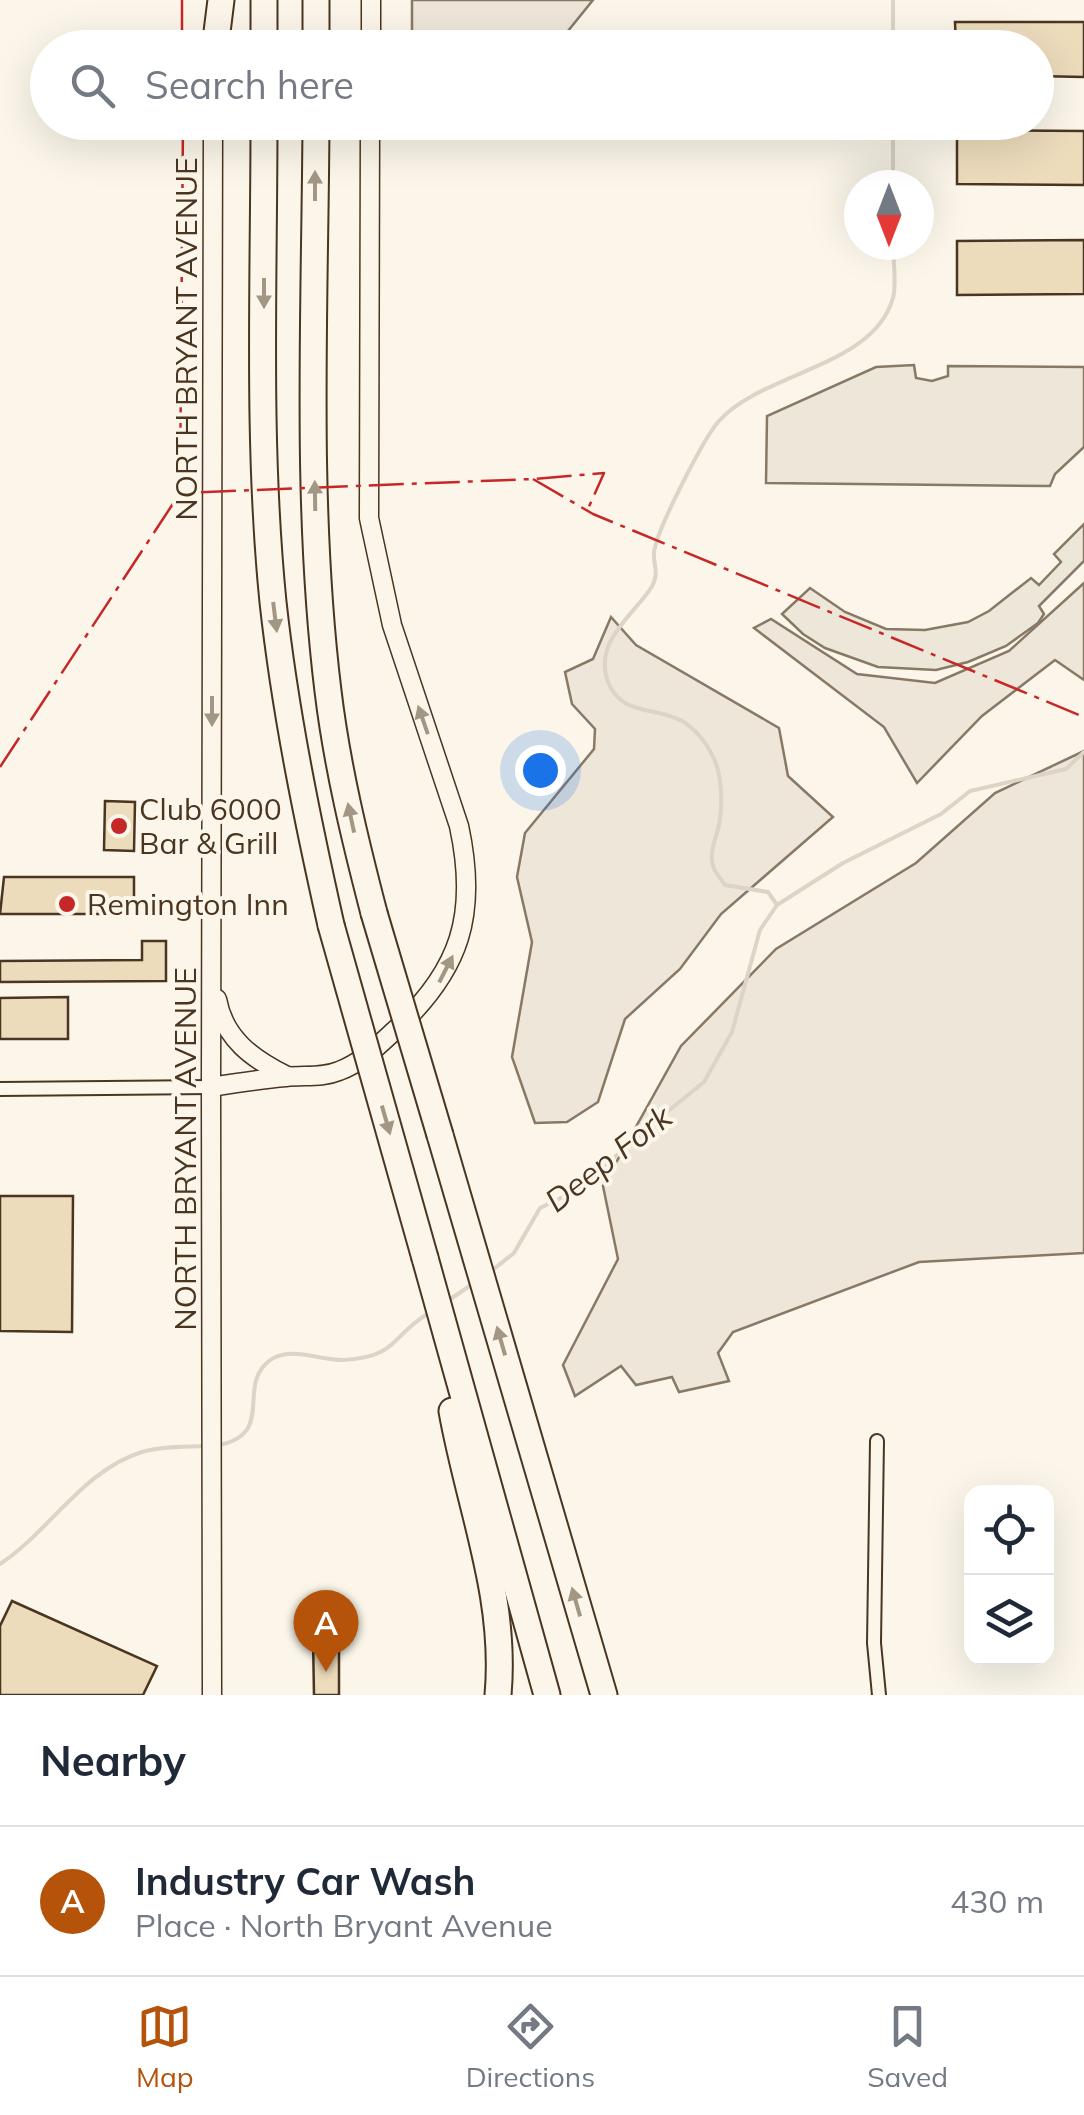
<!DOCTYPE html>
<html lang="en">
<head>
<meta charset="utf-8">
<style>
	:root { --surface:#fff; --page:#f6f6f7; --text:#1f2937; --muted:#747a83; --line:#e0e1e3; --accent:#b45309 }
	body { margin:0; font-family:Mulish,sans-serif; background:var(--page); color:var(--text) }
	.controls { position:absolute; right:30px; bottom:30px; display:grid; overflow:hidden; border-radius:20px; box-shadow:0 10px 40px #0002 }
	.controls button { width:90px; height:90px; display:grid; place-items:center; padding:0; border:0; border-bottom:2px solid var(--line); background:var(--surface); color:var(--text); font:50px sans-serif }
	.compass { position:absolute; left:844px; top:170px; width:90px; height:90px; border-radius:50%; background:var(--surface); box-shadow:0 10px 40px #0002; rotate:180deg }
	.you { position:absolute; left:540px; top:770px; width:35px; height:35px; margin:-25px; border:8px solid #fff; border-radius:50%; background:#1a73e8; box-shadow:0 0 0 15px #1a73e833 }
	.badge { display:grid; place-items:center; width:65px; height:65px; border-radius:50%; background:var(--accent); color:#fff; font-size:32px; font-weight:700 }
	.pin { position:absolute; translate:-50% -82px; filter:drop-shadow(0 2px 5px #0008) }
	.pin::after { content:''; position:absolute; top:52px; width:35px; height:30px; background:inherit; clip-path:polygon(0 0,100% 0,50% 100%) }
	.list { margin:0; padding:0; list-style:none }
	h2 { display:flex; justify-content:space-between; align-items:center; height:130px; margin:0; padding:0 40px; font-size:42px }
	h2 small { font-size:32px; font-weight:400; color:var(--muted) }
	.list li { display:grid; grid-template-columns:65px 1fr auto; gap:30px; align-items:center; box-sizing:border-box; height:150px; padding:0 40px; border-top:2px solid var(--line) }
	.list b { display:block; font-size:38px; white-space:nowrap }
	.list p { margin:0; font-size:32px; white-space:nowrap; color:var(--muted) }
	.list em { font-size:32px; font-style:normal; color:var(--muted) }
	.icon { flex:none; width:55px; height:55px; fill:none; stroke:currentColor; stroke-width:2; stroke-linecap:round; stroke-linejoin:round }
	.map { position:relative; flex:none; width:1084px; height:1695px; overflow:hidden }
	.search { position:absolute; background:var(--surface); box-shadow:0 10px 40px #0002; left:30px; right:30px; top:30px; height:110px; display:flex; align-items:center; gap:25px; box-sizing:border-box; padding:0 35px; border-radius:55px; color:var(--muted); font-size:38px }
	.sheet { height:280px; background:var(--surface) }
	nav { display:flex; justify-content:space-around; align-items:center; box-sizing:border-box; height:140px; border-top:2px solid var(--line); background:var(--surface); font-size:28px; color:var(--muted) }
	nav a { display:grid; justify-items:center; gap:5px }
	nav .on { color:var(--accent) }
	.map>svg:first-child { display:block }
	.green { fill:#ede6d9; stroke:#887966; stroke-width:2.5 }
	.parking { fill:#ede7d9; stroke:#887966; stroke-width:2.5 }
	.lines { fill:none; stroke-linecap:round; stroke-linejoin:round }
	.stream { stroke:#dcd4c6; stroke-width:4 }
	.building { fill:#ecdcbc; stroke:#4a3520; stroke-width:2.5 }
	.minor-casing { stroke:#4a3520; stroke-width:16 }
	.tertiary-casing { stroke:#4a3520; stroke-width:21 }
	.secondary-casing { stroke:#4a3520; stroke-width:21 }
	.motorway-casing { stroke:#4a3520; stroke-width:29 }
	.minor { stroke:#fbf6e9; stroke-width:12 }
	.tertiary { stroke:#fbf6e9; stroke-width:18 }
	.secondary { stroke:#fbf6e9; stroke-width:18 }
	.motorway { stroke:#fbf6e9; stroke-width:25 }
	.motorway-bridge-casing { stroke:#4a3520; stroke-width:29; stroke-linecap:butt }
	.motorway-bridge { stroke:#fbf6e9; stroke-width:25 }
	.power { stroke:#c62828; stroke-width:2.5; stroke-dasharray:35 8 5 8; stroke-linecap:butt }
	.oneway { fill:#a29684 }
	.poi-dot { fill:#c62828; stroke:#fbf6e9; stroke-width:4 }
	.labels { text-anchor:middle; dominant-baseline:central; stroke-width:8; stroke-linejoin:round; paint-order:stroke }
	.street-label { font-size:30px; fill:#4a3520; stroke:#fbf6e9 }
	.poi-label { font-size:30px; fill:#4a3520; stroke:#fbf6e9; text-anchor:start }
	.water-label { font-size:32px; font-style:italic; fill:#4a3520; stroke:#fbf6e9 }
</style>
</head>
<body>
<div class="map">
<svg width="1084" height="1695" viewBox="0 0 1084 1695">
	<rect width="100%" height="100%" fill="#fbf6e9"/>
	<g class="green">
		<polygon points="412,0 593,0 555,47 412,48"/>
		<polygon points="1084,583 1084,680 1055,660 982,716 917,783 884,727 754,628 771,619 857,674 935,683 1009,651"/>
		<polygon points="611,617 636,645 779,728 788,776 833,817 721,914 680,969 625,1019 598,1102 567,1122 535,1123 512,1057 532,942 517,877 525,833 594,749 595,729 572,704 565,672 593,659"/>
		<polygon points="1084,751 1084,1253 919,1262 733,1332 718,1353 729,1381 679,1392 672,1377 636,1385 621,1366 575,1396 563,1365 618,1259 603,1186 681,1046 776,949 916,863 995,793"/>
	</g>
	<g class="parking">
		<polygon points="914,365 916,378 932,381 948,376 948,366 1084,367 1084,447 1055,474 1050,486 766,483 767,416 876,367"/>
		<polygon points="1084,524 1084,561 1039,606 1044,614 1038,623 1006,646 968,662 936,670 878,667 825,648 803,634 782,614 810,588 845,612 886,629 925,630 968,622 989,611 1031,578 1039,585 1061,562 1054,554"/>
	</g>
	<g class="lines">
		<g class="stream">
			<polyline points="893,0 893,48"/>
			<polyline points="893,122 893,185"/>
			<path d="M777 905 768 892 725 885C721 879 715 873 713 866 709 853 715 841 718 829 723 808 723 774 712 755 706 742 694 728 682 721 656 706 619 717 607 679 595 641 633 615 651 588 660 574 653 565 654 552 657 529 703 440 718 422 763 371 873 368 893 298 897 283 893 261 893 245"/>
			<polyline points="490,1272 514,1253 540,1208 571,1193 594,1176 646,1129 704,1082 732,1032 760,930 777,905 843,863 941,814 970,791 1066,769 1084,752"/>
			<polyline points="449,1300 474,1283"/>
			<path d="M219 1445C276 1433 236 1387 269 1361 290 1345 320 1361 344 1360 400 1356 390 1336 429 1313"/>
			<path d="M0 1564C49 1532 83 1470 142 1452 161 1446 185 1447 205 1446"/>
		</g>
	</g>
	<g class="building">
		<polygon points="955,22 1084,22 1084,77 1036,76 1036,48 956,48"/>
		<polygon points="957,130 1084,131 1084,185 957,184"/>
		<polygon points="1084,240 1084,294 957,295 957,241"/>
		<polygon points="105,801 135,802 134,851 104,850"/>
		<polygon points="4,877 134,877 134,914 0,914"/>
		<polygon points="142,941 166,941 166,981 0,982 0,961 142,960"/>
		<polygon points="68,997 68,1039 0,1039 0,998"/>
		<polygon points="0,1196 73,1196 72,1332 0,1331"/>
		<polygon points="12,1601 157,1666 143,1695 0,1695 0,1626"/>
		<polygon points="313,1638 339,1638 339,1695 314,1695"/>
	</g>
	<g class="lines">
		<defs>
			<g id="minor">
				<polyline points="0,1089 211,1087"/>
				<polyline points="877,1441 874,1643 879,1695"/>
			</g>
			<polyline id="tertiary" points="211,1087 212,1695"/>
			<g id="secondary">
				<polyline points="371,48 371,0"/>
				<path d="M213 122 211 1087C236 1083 261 1079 286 1077 305 1075 322 1078 339 1071 361 1063 378 1046 394 1031 461 970 478 914 459 826L392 625 369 518 370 122"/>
				<path d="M217 999C224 1039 253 1059 287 1076"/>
			</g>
			<g id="motorway">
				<polyline points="215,48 221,0"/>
				<polyline points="264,48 264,0"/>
				<polyline points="316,48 316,0"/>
				<path d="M264 122C264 282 257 443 273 602 285 711 307 818 331 925"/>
				<path d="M316 122C315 311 305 503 328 691 337 766 355 840 374 913"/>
				<polyline points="440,1135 604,1695"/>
				<polyline points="425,1258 547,1695"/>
				<path d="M452 1411C469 1507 507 1596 498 1695"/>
			</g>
		</defs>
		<use href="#minor" class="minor-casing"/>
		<use href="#tertiary" class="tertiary-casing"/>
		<use href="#secondary" class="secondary-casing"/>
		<use href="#motorway" class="motorway-casing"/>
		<use href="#minor" class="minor"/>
		<use href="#tertiary" class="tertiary"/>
		<use href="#secondary" class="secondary"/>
		<use href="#motorway" class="motorway"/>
		<defs>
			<g id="motorway-bridge">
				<polyline points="374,913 440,1135"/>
				<polyline points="331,925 425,1258"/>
			</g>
		</defs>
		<use href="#motorway-bridge" class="motorway-bridge-casing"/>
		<use href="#motorway-bridge" class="motorway-bridge"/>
		<g class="power">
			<polyline points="182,0 182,48"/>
			<polyline points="183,122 180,493 533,479 604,473 587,511"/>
			<polyline points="533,479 593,514 1084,717"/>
			<polyline points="0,767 180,493"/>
		</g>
	</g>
	<defs><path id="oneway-solid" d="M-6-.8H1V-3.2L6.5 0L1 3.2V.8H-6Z" transform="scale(2.5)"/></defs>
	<g class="oneway">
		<use href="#oneway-solid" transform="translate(315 186) rotate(-90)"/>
		<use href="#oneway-solid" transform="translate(264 293) rotate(90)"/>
		<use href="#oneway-solid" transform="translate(315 496) rotate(-91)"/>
		<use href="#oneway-solid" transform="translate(275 617) rotate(83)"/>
		<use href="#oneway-solid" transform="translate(212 711) rotate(90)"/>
		<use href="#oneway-solid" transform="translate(423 720) rotate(-109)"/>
		<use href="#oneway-solid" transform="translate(351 818) rotate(-102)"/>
		<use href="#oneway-solid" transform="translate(446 969) rotate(-63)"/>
		<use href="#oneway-solid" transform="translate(386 1120) rotate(74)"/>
		<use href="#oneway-solid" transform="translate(501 1341) rotate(-106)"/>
		<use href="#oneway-solid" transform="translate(576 1602) rotate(-106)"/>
	</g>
	<g class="poi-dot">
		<circle cx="119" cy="826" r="10"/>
		<circle cx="67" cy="904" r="10"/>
	</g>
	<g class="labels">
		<g class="street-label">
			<text transform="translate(186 339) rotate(-90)">NORTH BRYANT AVENUE</text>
			<text transform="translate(185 1149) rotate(-90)">NORTH BRYANT AVENUE</text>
		</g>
		<g class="poi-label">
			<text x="139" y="809">Club 6000<tspan x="139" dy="34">Bar &amp; Grill</tspan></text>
			<text x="87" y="904">Remington Inn</text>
		</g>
		<g class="water-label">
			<text transform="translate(608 1158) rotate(-38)">Deep Fork</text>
		</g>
	</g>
</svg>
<div class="controls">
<button><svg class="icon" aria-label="locate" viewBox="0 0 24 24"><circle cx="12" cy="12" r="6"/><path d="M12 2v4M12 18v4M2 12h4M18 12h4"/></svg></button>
<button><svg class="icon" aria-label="layers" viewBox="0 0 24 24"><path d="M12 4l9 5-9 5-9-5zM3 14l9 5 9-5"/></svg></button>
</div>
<svg class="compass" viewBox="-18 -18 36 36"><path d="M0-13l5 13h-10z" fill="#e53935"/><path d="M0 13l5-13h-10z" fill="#747a83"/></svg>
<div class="you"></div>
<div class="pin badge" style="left:326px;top:1672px">A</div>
<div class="search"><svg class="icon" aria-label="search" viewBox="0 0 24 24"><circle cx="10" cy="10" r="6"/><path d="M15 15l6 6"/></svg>Search here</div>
</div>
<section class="sheet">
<h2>Nearby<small></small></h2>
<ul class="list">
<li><span class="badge">A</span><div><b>Industry Car Wash</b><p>Place · North Bryant Avenue</p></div><em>430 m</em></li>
</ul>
</section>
<nav>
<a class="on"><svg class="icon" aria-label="map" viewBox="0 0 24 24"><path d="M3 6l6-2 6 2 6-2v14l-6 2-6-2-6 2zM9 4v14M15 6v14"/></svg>Map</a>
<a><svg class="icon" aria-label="directions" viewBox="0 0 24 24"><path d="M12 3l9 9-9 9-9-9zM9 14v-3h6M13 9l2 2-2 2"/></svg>Directions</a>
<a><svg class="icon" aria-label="saved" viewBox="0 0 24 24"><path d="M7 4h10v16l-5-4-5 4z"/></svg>Saved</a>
</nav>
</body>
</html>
